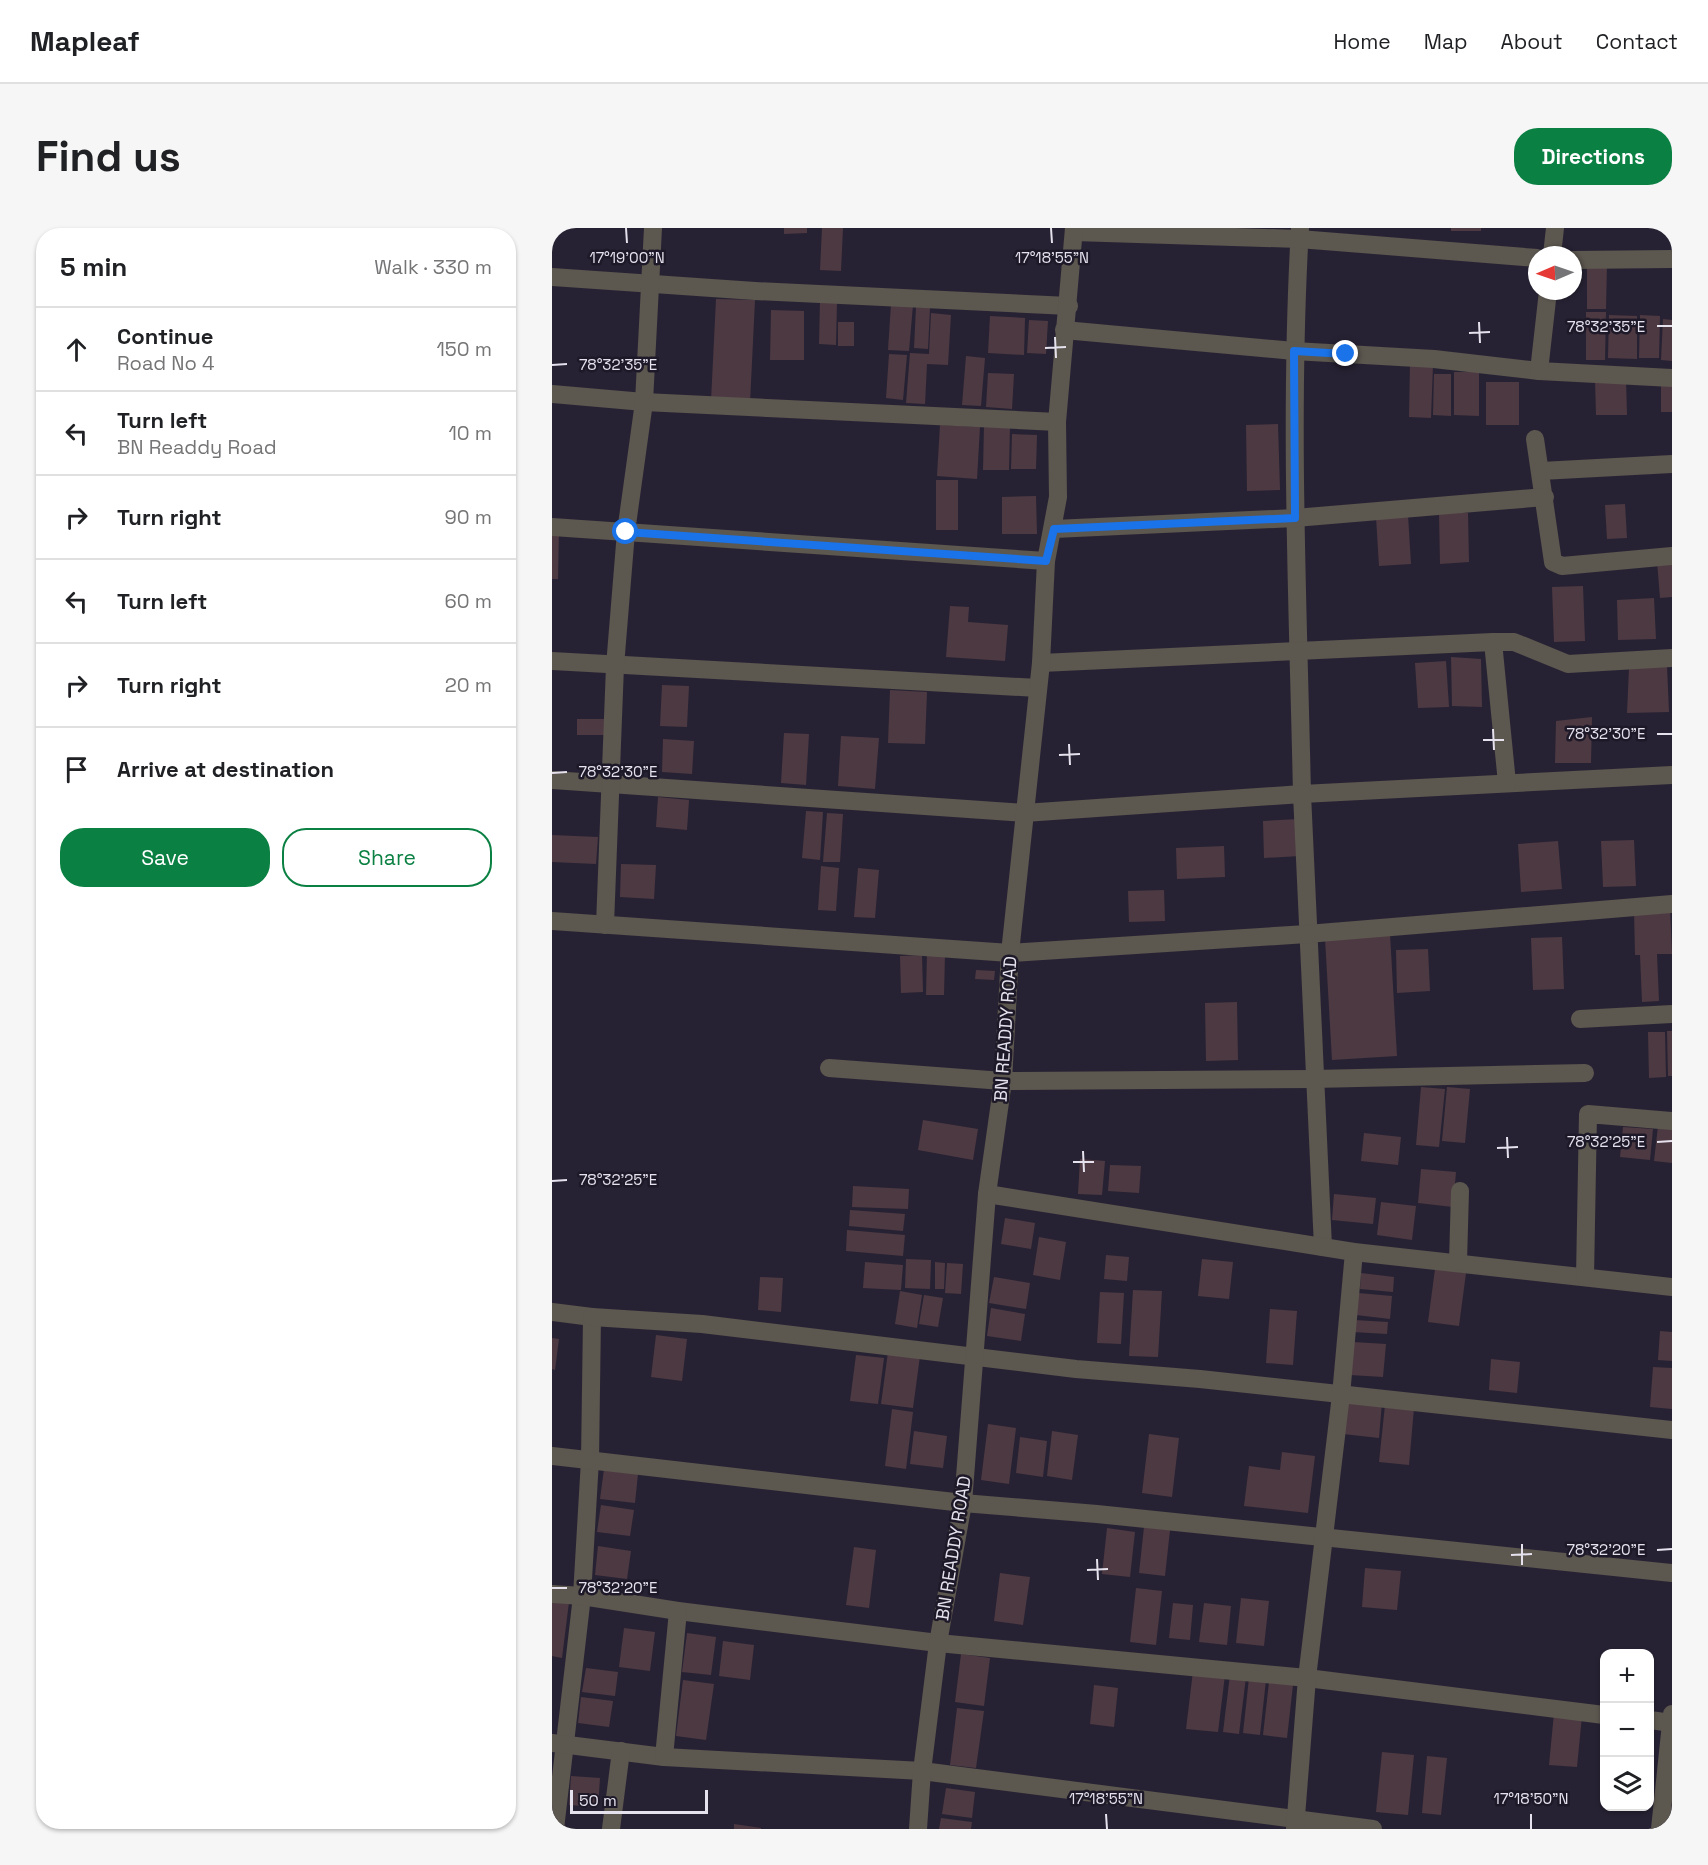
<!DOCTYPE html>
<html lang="en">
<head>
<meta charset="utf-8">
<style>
	:root { --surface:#fff; --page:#f6f6f6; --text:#202124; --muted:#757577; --line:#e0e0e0; --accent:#0b8043 }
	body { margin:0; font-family:"Space Grotesk",sans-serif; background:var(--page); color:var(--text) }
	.controls { position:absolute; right:18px; bottom:18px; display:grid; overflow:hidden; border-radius:12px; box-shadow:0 2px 4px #0004 }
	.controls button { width:54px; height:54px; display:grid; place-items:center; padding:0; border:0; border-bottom:2px solid var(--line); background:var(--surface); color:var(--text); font:30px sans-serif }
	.compass { position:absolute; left:976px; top:18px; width:54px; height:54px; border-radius:50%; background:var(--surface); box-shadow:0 2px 4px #0004; rotate:268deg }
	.scale { position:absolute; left:18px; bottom:15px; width:138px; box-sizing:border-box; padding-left:6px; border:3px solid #e5e2ed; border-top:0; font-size:16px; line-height:21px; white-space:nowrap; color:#e5e2ed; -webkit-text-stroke:4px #1e1928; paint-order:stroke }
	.stop { position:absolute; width:18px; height:18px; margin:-14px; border:4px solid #1a73e8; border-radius:50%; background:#fff }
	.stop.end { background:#1a73e8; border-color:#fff; box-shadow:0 2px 6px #0008 }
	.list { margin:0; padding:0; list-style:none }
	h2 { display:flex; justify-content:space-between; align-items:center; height:78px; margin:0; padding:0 24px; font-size:26px }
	h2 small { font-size:20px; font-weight:400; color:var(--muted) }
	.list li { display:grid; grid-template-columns:39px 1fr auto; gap:18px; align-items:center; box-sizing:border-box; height:84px; padding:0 24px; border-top:2px solid var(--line) }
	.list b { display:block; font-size:22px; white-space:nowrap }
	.list p { margin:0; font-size:20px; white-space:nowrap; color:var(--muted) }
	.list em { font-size:20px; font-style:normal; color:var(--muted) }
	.actions { display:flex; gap:12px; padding:18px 24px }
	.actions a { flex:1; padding:14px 0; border:2px solid var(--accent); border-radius:24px; text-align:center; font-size:21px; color:var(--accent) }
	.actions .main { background:var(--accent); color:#fff }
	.icon { flex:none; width:33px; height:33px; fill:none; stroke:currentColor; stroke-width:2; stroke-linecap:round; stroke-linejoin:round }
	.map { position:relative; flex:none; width:1120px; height:1601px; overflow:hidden; border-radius:24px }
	header { display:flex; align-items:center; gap:36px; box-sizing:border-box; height:84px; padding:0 30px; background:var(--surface); border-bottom:2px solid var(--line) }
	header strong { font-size:28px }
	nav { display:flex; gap:33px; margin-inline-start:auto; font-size:21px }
	.intro { display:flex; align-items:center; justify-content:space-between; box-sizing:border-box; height:144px; padding:0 36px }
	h1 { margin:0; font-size:42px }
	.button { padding:15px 27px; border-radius:24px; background:var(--accent); color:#fff; font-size:21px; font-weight:700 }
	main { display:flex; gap:36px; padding:0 36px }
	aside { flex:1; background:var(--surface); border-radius:24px; box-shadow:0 2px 4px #0004 }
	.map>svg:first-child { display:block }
	.building { fill:#4d3942 }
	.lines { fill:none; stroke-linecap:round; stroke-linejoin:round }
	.minor { stroke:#5c574f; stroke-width:18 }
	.route { stroke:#1a73e8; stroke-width:8 }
	.ticks { fill:none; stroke:#e5e2ed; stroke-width:2 }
	.labels { text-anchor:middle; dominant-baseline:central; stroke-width:5; stroke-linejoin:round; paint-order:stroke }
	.street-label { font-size:18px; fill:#e5e2ed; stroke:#1e1928 }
	.ticks-label { font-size:15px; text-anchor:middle; fill:#e5e2ed; stroke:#1e1928; stroke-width:5; stroke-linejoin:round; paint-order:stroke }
</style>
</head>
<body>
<header>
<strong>Mapleaf</strong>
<nav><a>Home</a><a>Map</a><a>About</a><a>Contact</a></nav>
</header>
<div class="intro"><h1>Find us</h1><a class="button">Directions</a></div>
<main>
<aside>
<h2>5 min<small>Walk · 330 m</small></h2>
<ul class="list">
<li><svg class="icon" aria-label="ahead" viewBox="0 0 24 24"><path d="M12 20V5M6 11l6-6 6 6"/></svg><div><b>Continue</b><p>Road No 4</p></div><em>150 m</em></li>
<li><svg class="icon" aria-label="left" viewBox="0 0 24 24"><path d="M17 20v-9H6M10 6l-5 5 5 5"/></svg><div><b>Turn left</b><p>BN Readdy Road</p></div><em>10 m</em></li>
<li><svg class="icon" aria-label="right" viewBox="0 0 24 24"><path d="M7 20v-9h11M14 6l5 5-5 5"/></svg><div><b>Turn right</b></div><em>90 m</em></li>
<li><svg class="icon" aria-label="left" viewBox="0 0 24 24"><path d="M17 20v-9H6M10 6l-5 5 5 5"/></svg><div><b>Turn left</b></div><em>60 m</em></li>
<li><svg class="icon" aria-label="right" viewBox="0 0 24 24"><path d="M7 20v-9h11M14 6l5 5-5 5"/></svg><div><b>Turn right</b></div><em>20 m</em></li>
<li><svg class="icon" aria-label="arrive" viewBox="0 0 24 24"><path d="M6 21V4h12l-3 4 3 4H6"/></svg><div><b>Arrive at destination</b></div></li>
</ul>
<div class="actions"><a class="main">Save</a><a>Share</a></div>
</aside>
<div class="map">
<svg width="1120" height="1601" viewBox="0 0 1120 1601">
	<rect width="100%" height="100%" fill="#272233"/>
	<g class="building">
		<polygon points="232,0 255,0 255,5 232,6"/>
		<polygon points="270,0 291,0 289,43 268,42"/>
		<rect x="899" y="0" width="30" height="3"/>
		<polygon points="1035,36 1055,36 1054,81 1035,81"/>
		<polygon points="164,71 203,72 198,175 159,173"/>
		<polygon points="268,73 285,73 284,117 267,116"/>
		<polygon points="339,76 361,77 357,123 336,122"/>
		<polygon points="364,79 378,80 376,121 362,120"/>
		<polygon points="219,82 252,83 252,132 218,132"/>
		<polygon points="1034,84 1054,84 1053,132 1034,132"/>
		<polygon points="379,85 399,87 396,137 375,136 373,176 354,175 358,125 377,126"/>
		<polygon points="1057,87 1085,88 1085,131 1056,130"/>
		<polygon points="1088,87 1108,88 1107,130 1087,130"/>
		<polygon points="438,88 473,90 472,127 436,125"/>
		<polygon points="1111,91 1120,92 1120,133 1109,132"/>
		<polygon points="477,92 496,93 494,126 475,125"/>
		<rect x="286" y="94" width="16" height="24"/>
		<polygon points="337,126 355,127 351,172 334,170"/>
		<polygon points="414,128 433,130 429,178 410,177"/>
		<polygon points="858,136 881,137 879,190 857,189"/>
		<polygon points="902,144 927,144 927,188 902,187"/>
		<polygon points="436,145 462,146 460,181 434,179"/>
		<polygon points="882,146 899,146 899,188 881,187"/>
		<polygon points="1043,152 1074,152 1075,187 1044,187"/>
		<rect x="934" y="154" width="33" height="43"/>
		<rect x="1109" y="157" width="11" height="27"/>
		<polygon points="726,196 728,262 695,263 694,197"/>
		<polygon points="388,197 428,199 425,251 385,248"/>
		<polygon points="432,198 458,198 457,242 431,242"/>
		<polygon points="460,206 485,207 484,241 459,241"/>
		<rect x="384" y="252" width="22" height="50"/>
		<polygon points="484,268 485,306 450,306 450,269"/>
		<polygon points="1073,276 1075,310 1055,311 1053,277"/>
		<polygon points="887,285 916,285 917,334 888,336"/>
		<polygon points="856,287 859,336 827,338 824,289"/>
		<polygon points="0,301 7,302 6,351 0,351"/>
		<polygon points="1120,332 1120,369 1108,370 1105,333"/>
		<polygon points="1031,358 1033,413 1002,414 1000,359"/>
		<polygon points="1102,370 1104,411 1066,412 1065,372"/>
		<polygon points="398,378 417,379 416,394 456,397 453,433 394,429"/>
		<polygon points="899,429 929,431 930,479 900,478"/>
		<polygon points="894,433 897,479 866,480 863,435"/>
		<polygon points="1115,438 1117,484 1075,485 1077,440"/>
		<polygon points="110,457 137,458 135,499 108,498"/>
		<polygon points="338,462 375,464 373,516 336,515"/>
		<polygon points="1040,489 1039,535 1003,535 1004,493"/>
		<rect x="25" y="491" width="32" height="16"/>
		<polygon points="232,505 257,506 254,557 229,555"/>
		<polygon points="289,508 327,510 323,561 286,558"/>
		<polygon points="111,511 142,513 140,546 110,544"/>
		<polygon points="106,569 137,572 135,602 104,599"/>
		<polygon points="254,583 271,584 268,632 250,630"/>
		<polygon points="275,585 291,586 288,634 271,634"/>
		<polygon points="747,591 748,628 712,630 711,593"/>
		<polygon points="0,607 46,609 44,636 0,634"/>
		<polygon points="1082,612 1084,658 1051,659 1049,613"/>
		<polygon points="1006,613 1010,661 969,664 966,616"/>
		<polygon points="672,618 673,649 625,651 624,620"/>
		<polygon points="69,636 104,637 102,671 68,669"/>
		<polygon points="269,638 287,640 284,683 266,682"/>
		<polygon points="306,640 327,642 323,690 302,689"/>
		<polygon points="612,662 613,693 577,694 576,663"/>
		<polygon points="1118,680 1120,726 1105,726 1107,773 1090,774 1088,727 1083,727 1082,682"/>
		<polygon points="838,706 845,828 780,832 773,710"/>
		<polygon points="1010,709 1012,761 981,762 979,710"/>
		<polygon points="876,721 878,763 845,765 844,722"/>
		<polygon points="375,725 393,726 392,767 374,767"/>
		<polygon points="370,727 371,764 349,765 348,728"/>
		<polygon points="424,742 443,743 442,752 423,751"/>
		<polygon points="685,774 686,832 654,833 653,775"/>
		<polygon points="1115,803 1120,803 1120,848 1116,848"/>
		<polygon points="1096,804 1113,804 1114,849 1097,850"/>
		<polygon points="869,859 893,861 887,919 864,917"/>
		<polygon points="895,859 918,861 913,915 890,913"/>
		<polygon points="371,892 426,901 421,932 366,922"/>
		<polygon points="1106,898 1120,900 1120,935 1102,933"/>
		<polygon points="1071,899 1101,901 1098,932 1068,929"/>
		<polygon points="812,905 849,909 846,937 809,933"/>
		<polygon points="528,931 553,933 550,967 526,966"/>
		<polygon points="558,937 589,938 587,965 556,963"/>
		<polygon points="869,941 904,944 901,979 866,975"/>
		<polygon points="301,958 357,961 356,981 300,979"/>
		<polygon points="782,966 824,970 821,996 780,992"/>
		<polygon points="829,974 864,978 860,1012 825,1007"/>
		<polygon points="298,982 353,986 351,1003 297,998"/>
		<polygon points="453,990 483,995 479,1021 449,1016"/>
		<polygon points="295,1002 353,1007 351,1028 294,1023"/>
		<polygon points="487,1009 514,1014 508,1052 481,1047"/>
		<polygon points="554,1027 577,1029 575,1053 552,1051"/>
		<polygon points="354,1031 379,1032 378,1061 353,1060"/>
		<polygon points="650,1031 681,1034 677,1071 646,1068"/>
		<polygon points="313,1034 351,1037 349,1062 311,1060"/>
		<polygon points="383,1034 393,1035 392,1061 383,1061"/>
		<polygon points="395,1035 411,1036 409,1066 393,1065"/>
		<polygon points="883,1041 914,1045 907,1098 876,1094"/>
		<polygon points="809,1045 842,1049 841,1064 808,1061"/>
		<polygon points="208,1049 231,1050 229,1084 206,1082"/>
		<polygon points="442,1049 478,1055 474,1081 437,1075"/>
		<polygon points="581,1062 610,1063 606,1129 577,1128"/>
		<polygon points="348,1063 370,1067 365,1100 343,1096"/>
		<polygon points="548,1064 572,1065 569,1116 545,1115"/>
		<polygon points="806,1065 840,1068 838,1091 804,1087"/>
		<polygon points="372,1067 391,1070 386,1099 367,1096"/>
		<polygon points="439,1080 473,1086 469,1113 435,1108"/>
		<polygon points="718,1081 745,1083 741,1137 714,1135"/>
		<polygon points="802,1092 836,1094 835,1106 801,1104"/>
		<polygon points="1108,1103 1120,1104 1120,1133 1106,1132"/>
		<polygon points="104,1107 135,1111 130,1153 99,1149"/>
		<polygon points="0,1110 7,1111 3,1142 0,1141"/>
		<polygon points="801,1114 834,1116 831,1149 798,1147"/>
		<polygon points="336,1124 368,1128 361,1180 329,1176"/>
		<polygon points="304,1127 332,1130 326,1176 298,1173"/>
		<polygon points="939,1131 968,1134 965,1165 937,1162"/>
		<polygon points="1101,1139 1120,1140 1120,1181 1098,1179"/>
		<polygon points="795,1171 830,1174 827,1210 791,1206"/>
		<polygon points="833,1177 862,1180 857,1237 827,1234"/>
		<polygon points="340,1181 361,1184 354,1241 333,1238"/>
		<polygon points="436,1196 464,1200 457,1256 429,1252"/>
		<polygon points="362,1203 395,1208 391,1240 358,1236"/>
		<polygon points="500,1203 526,1207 520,1252 495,1248"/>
		<polygon points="597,1206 627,1210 620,1269 590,1265"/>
		<polygon points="468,1209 495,1213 491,1249 464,1245"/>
		<polygon points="730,1224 763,1228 756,1285 692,1278 697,1238 728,1242"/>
		<polygon points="52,1241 86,1246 83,1275 48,1271"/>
		<polygon points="49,1277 82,1282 78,1308 45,1304"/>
		<polygon points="592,1299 618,1302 613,1348 587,1345"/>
		<polygon points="555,1300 583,1304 578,1349 550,1346"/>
		<polygon points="46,1318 79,1323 75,1351 43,1347"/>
		<polygon points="302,1319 324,1322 317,1380 294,1377"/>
		<polygon points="813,1340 849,1343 845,1382 810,1379"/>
		<polygon points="448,1345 478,1349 471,1397 442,1393"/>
		<polygon points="584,1360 610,1363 604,1417 578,1414"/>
		<polygon points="689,1370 717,1373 712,1418 684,1415"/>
		<polygon points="0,1372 17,1374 10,1430 0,1428"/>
		<polygon points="621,1375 641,1377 638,1412 617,1410"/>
		<polygon points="652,1375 679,1378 675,1417 647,1414"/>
		<polygon points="72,1400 103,1404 98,1443 67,1439"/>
		<polygon points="135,1405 164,1409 159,1447 130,1444"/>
		<polygon points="171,1413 202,1417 198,1452 167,1448"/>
		<polygon points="409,1426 438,1430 432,1478 403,1474"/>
		<polygon points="34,1440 66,1444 63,1468 30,1464"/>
		<polygon points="641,1443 673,1447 666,1504 634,1501"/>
		<polygon points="678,1447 694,1449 687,1506 671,1504"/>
		<polygon points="697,1450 714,1452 708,1507 691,1505"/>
		<polygon points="131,1452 162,1456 154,1512 124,1508"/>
		<polygon points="717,1454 741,1457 735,1510 711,1507"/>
		<polygon points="542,1457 566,1460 562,1499 538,1496"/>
		<polygon points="29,1469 61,1473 57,1499 26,1495"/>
		<polygon points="405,1480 432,1483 424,1540 398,1537"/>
		<polygon points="1002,1485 1030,1488 1025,1539 997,1537"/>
		<polygon points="830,1524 862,1527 856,1587 824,1584"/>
		<polygon points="875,1528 895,1530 889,1587 870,1585"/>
		<polygon points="19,1548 48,1550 46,1579 17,1577"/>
		<polygon points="394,1560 423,1564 420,1590 390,1586"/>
		<polygon points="389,1590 420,1594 419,1601 387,1601"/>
		<polygon points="182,1596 209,1600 209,1601 182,1601"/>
	</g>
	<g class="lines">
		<g class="minor">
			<path d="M748 0C737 189 746 377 750 566L1120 547"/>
			<polyline points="522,4 747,11 985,30"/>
			<polyline points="1000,27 1003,0"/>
			<polyline points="1021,32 1120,31"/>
			<polyline points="0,49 203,63 517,78"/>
			<polyline points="512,102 742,123 882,131 987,143 1120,150"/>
			<polyline points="987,143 996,63"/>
			<polyline points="0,166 92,174 505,194"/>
			<polyline points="983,211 1001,334 1010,338 1120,328"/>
			<polyline points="989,243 1120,236"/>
			<polyline points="0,299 494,333"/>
			<polyline points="502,301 743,290 993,269"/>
			<polyline points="941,414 955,555"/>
			<polyline points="0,433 486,460"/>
			<polyline points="489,435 941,414 962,414 1016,436 1120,430"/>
			<polyline points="0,552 472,585 750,566 771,1019"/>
			<polyline points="0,693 458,725 755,706 1120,676"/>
			<polyline points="53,697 63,438 74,304 92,174 101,0"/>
			<polyline points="1028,791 1120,786"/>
			<polyline points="277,840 451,853 762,851 1033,845"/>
			<polyline points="435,966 802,1024 1120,1059"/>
			<polyline points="906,1034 908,963"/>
			<polyline points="1033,1049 1036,886 1120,893"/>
			<polyline points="0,1084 40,1089 38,1232 30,1368 3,1601"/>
			<polyline points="40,1089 150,1096 524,1141 648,1151 1120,1202"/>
			<polyline points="0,1228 411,1275 545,1286 1120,1345"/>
			<polyline points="0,1366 30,1368 126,1383 386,1415 755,1450 1052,1487"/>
			<polyline points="1098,1492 1120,1495"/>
			<polyline points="0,1515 112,1529 370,1543 821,1601"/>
			<polyline points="112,1529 126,1383"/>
			<polyline points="59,1601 69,1523"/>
			<polyline points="366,1601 370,1543 386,1415 411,1275 435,966 451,853 458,725 489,435 494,333 506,269 505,194 522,0"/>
			<polyline points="743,1601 755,1450 789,1167 802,1024"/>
			<polyline points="1108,1601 1120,1486"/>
		</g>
	</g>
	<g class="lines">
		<polyline class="route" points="74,304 494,333 502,301 743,290 742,123 794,126"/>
	</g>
	<path class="ticks" d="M74 0 75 15M499 0 500 15M927 94 928 115M1105 98H1120M917 105 938 104M503 109 504 130M493 120 514 119M0 137 15 136M941 501 942 522M1105 506H1120M931 512H952M517 516 518 537M507 527 528 526M0 545 15 544M955 909 956 930M1105 914 1120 913M945 920 966 919M531 923 532 944M521 934H542M0 953 15 952M970 1316V1337M1105 1322 1120 1321M959 1327 980 1326M545 1331 546 1352M535 1342 556 1341M0 1360H15M554 1586 555 1601M979 1586V1601"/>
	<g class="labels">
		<g class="street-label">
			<text transform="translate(453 801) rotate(-86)">BN READDY ROAD</text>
			<text transform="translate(401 1320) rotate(-81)">BN READDY ROAD</text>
		</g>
	</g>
	<g class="ticks-label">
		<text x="75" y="35">17°19'00"N</text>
		<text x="500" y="35">17°18'55"N</text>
		<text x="1054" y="104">78°32'35"E</text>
		<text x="66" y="142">78°32'35"E</text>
		<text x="1054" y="511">78°32'30"E</text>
		<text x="66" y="549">78°32'30"E</text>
		<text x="1054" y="919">78°32'25"E</text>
		<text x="66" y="957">78°32'25"E</text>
		<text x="1054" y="1327">78°32'20"E</text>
		<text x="66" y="1365">78°32'20"E</text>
		<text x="554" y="1576">17°18'55"N</text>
		<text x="979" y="1576">17°18'50"N</text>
	</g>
</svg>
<div class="controls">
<button>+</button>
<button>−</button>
<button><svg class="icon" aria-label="layers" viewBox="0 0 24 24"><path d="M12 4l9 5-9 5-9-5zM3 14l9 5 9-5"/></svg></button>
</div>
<svg class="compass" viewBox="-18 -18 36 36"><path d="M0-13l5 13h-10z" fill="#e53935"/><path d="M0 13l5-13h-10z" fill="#757577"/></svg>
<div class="scale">50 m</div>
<div class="stop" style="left:74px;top:304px"></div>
<div class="stop end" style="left:794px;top:126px"></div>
</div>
</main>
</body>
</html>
